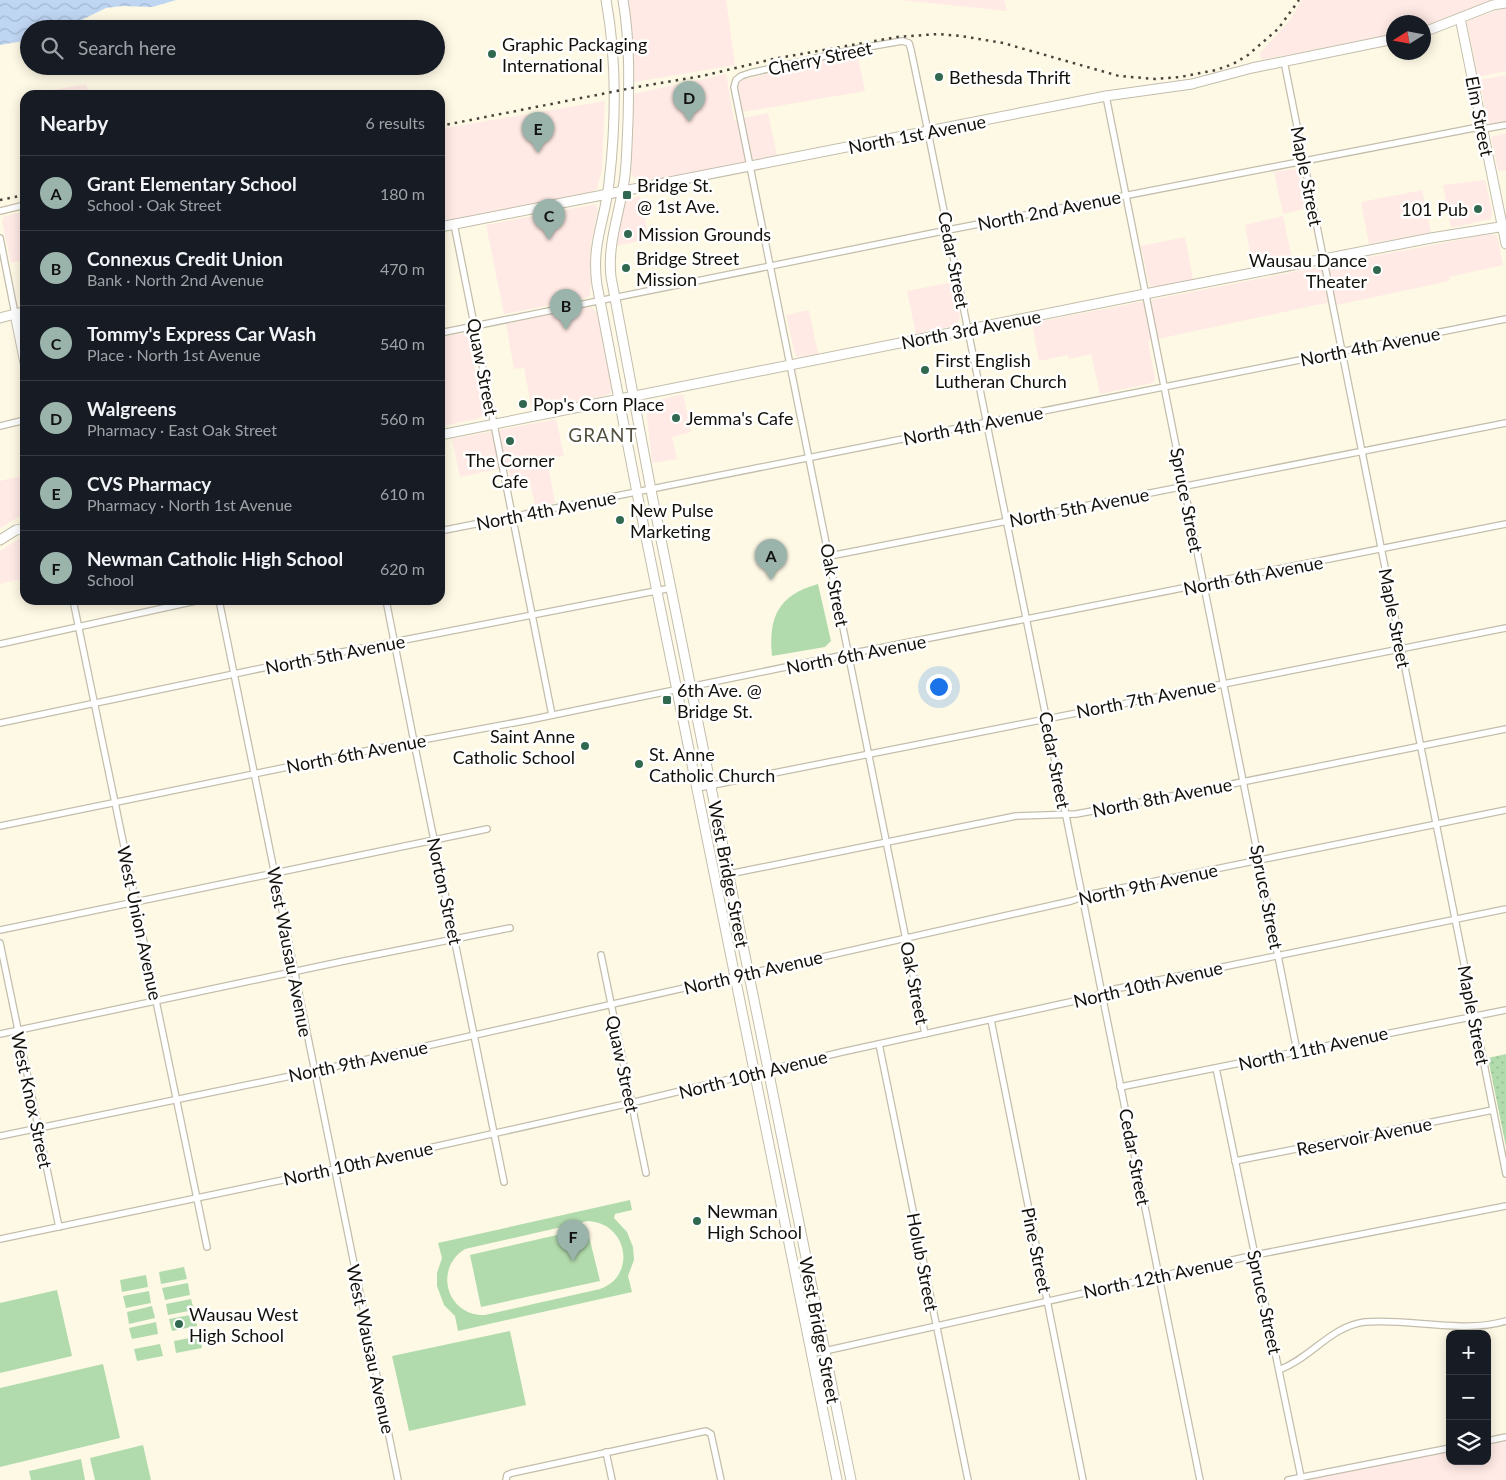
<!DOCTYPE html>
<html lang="en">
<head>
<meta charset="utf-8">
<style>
	:root { --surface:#171b24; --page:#242831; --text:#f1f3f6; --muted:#9ea1a6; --line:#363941; --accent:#9bb4ab }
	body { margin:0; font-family:Lato,sans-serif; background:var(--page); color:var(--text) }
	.controls { position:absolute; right:15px; bottom:15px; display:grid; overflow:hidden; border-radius:10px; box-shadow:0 2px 12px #0003 }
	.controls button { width:45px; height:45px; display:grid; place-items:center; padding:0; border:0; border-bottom:1px solid var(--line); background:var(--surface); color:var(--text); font:25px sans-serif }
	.compass { position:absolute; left:1386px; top:15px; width:45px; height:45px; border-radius:50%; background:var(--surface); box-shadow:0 2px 12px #0003; rotate:259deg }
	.you { position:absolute; left:938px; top:686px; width:18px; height:18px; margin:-12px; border:4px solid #fff; border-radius:50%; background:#1a73e8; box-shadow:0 0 0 8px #1a73e833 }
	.badge { display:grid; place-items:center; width:32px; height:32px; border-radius:50%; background:var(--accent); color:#111; font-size:16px; font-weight:700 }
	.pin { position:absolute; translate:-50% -41px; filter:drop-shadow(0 1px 2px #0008) }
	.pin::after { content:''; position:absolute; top:26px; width:18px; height:15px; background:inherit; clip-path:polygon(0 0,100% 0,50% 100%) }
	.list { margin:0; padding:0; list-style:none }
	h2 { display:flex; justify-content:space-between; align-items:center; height:65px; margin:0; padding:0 20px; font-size:21px }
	h2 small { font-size:16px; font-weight:400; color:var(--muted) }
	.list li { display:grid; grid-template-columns:32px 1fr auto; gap:15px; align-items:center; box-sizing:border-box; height:75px; padding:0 20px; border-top:1px solid var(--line) }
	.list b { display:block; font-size:19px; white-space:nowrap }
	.list p { margin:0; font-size:16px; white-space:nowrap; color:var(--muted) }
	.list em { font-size:16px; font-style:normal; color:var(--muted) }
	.icon { flex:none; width:28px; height:28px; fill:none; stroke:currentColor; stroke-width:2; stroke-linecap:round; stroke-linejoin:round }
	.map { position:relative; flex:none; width:1506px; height:1480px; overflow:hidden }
	.search { position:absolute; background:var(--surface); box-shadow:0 2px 12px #0003; left:20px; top:20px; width:425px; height:55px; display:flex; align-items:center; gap:12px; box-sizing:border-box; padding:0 18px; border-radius:28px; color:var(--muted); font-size:19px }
	.panel { position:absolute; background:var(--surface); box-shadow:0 2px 12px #0003; left:20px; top:90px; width:425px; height:515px; border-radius:15px }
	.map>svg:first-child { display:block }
	.commercial { fill:#ffeae5 }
	.green { fill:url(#green-dots) }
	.pitch { fill:#b2dbad; fill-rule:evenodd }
	.water { fill:url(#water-waves) }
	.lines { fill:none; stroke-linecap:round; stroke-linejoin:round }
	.street-casing { stroke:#c3beab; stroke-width:8 }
	.secondary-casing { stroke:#c3beab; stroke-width:11 }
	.primary-casing { stroke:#c3beab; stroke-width:11 }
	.street { stroke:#fff; stroke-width:5.5 }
	.secondary { stroke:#fff; stroke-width:9 }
	.primary { stroke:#fff; stroke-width:9 }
	.rail { stroke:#46443a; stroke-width:2.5; stroke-dasharray:2.5 5; stroke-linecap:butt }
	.poi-dot { fill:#316850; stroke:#fff; stroke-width:2 }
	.labels { text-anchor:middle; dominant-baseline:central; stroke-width:5; stroke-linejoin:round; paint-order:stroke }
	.poi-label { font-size:18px; fill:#13110a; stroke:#fff; text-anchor:start }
	.street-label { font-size:18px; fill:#13110a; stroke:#fff }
	.neighbourhood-label { font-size:19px; letter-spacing:1px; fill:#565241; stroke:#fff }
</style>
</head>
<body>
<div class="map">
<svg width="1506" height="1480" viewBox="0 0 1506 1480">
	<defs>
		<pattern id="green-dots" width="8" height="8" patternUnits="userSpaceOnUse" patternTransform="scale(1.25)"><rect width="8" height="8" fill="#b2dbad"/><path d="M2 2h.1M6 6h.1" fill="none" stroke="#98bb94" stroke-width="1.8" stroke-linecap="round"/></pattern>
		<pattern id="water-waves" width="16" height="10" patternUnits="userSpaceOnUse" patternTransform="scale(1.25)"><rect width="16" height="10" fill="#bfd6f3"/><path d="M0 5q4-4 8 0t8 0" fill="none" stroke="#a3b7cf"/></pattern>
	</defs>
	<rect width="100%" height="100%" fill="#fef9e5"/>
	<g class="commercial">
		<polygon points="623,0 726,0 735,65 629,83"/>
		<polygon points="900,0 1004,0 1007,11 901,0"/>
		<polygon points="1302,0 1492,0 1424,26 1424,22 1394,22 1393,34 1261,60 1260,53 1290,20"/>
		<polygon points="1506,8 1506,71 1478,77 1467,22 1470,19"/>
		<polygon points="857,53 865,91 743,112 738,87 741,80"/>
		<polygon points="726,74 734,120 768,113 777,156 647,181 641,181 633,177 630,168 633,94"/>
		<polygon points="1506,75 1506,121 1490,124 1488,122 1479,80"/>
		<polygon points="86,84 89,95 27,95"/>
		<polygon points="605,101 602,169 597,189 588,193 440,222 440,129"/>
		<polygon points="1506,133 1506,170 1498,171 1491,137"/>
		<polygon points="1294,169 1300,170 1307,208 1283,214 1274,172"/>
		<polygon points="1485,180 1492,211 1491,219 1451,228 1443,185"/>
		<polygon points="1422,190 1431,232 1369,244 1361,202"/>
		<polygon points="640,196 649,239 615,246 625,202 628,199"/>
		<polygon points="596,204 598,210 591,244 590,261 591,283 590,295 586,298 504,314 486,225"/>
		<polygon points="25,212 25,260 11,263 2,221 5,216"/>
		<polygon points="1283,216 1292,259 1253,267 1245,225"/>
		<polygon points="1488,234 1496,235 1498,239 1503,265 1449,277 1449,281 1337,305 1335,301 1148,341 1155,379 1155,381 1152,383 1100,394 1091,354 1069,359 1068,355 1039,361 1032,323"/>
		<polygon points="1185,237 1193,279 1154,287 1149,285 1141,246"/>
		<polygon points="953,282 960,316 958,323 956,325 916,334 907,291"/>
		<polygon points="587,307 593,308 597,314 612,387 611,393 604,396 532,410 524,368 514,369 506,324"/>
		<polygon points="809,310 818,354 797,357 795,354 786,315"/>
		<polygon points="465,333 468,336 484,415 480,418 440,427 440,337"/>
		<polygon points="683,394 691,432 672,437 677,459 652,463 646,407 650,402"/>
		<polygon points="556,419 564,456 547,459 555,503 535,506 530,480 511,484 508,467 460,477 452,439"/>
		<polygon points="25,475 25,513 0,528 0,481"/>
		<polygon points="25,535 25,578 0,584 0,551"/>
		<polygon points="1506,1437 1506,1480 1288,1480 1450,1448 1450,1461 1487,1461 1487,1441"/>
	</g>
	<polygon class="green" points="1506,1054 1506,1147 1488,1058"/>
	<g class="pitch">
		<path d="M818 584 831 641 825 647 772 656C768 616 779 595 818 584Z"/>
		<path d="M630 1200 632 1210 615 1214 614 1218 627 1232 633 1247 634 1260 628 1276 632 1292 458 1331 455 1316 444 1305 437 1286V1273L442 1258 438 1243ZM588 1221C628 1223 637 1276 600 1289L485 1315C447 1316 433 1269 465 1249Z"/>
		<polygon points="587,1228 600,1281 481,1307 470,1255"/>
		<polygon points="184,1267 187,1279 161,1284 159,1272"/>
		<polygon points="146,1275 148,1287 122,1292 120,1280"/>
		<polygon points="188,1283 190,1295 165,1300 162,1288"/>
		<polygon points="57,1290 72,1356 0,1373 0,1303"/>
		<polygon points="149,1291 151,1303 126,1308 123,1296"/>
		<polygon points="191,1299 194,1310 168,1315 166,1304"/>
		<polygon points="152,1306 155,1318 129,1324 127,1312"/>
		<polygon points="195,1314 197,1326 172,1331 169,1319"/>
		<polygon points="156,1322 158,1334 132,1339 129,1328"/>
		<polygon points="510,1331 526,1405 409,1431 392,1356"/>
		<polygon points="200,1336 202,1348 176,1353 174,1341"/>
		<polygon points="160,1344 163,1356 137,1361 134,1349"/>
		<polygon points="103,1364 120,1438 0,1467 0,1388"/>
		<polygon points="143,1445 151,1480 95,1480 90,1458"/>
		<polygon points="81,1459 85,1480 31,1480 29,1471"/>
	</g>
	<polygon class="water" points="0,0 176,0 152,7 122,6 106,8 63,29 29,29 29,40 0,45"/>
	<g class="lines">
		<defs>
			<g id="street">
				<polyline points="1284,61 1506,1174"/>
				<polyline points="1106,96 1297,1051"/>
				<polyline points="0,211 25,205"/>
				<polyline points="454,224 552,715"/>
				<polyline points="0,238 15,314"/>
				<polyline points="440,333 948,230 1474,128 1483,129 1506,125"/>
				<polyline points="0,426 25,420"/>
				<polyline points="440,531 1506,319"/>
				<polyline points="830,556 1506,423"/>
				<polyline points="73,600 207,1247"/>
				<polyline points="219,600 398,1480"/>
				<polyline points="386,600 414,742 504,1182"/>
				<polyline points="0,644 200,600"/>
				<polyline points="0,723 296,661 671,588"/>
				<polyline points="698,788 1506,628"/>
				<polyline points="0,826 390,746 529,720 849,654 1506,524"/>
				<polyline points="729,874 1016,816 1076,814 1147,801 1506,729"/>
				<polyline points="0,930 487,829"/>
				<polyline points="0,943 59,1227"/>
				<polyline points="601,955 646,1173"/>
				<polyline points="991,1020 1083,1480"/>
				<polyline points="0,1034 344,961 510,928"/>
				<polyline points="925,1034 734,87 736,80 741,76 750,73 856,49 902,41 909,43 911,50 926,122 1200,1480"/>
				<polyline points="879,1044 968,1480"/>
				<polyline points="1216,1068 1301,1477"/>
				<polyline points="1120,1087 1506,1010"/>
				<polyline points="0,1136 315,1071 1071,901 1092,894 1506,810"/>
				<polyline points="1235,1161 1493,1110"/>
				<polyline points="0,1239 326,1171 639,1101 842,1052 1093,997 1110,990 1506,909"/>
				<polyline points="811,1354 1255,1255 1506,1206"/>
				<path d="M1279 1370C1311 1358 1331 1326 1365 1322 1409 1318 1464 1334 1506 1321"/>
				<polyline points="1487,1441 1506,1437"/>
				<polyline points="606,1452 612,1480"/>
				<polyline points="506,1480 507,1475 512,1473 706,1431 711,1434 721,1480"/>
				<polyline points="1288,1480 1450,1448"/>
			</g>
			<g id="secondary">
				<path d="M606 0C617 60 616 123 609 183 605 221 591 244 597 285L637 493 837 1480"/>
				<path d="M623 0C630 41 629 81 628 122 627 140 627 158 625 175 621 210 607 242 611 277L651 490 851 1480"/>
				<polyline points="1460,18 1506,244"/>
				<polyline points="0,318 15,314"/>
			</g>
			<g id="primary">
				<polyline points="1424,32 1493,5 1506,3"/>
				<polyline points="440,227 1106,96 1192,84 1252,68 1394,39"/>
				<polyline points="25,312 15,314 25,363"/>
				<polyline points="440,435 1145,294 1431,238 1506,226"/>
				<polyline points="0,540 16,530 25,528"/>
			</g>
		</defs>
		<use href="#street" class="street-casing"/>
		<use href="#secondary" class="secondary-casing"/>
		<use href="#primary" class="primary-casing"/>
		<use href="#street" class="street"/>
		<use href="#secondary" class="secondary"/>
		<use href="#primary" class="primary"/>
		<g class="rail">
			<polyline points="440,126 637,87 702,76 773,59 897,37 938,34 961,36 1003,43 1119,76 1155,79 1180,77 1216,70 1233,64 1248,55 1278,29 1299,0"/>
			<polyline points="0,200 25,195"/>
		</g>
	</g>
	<g class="poi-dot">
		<circle cx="492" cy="54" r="5"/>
		<circle cx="939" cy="77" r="5"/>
		<rect x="622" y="190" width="10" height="10" rx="2.5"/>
		<circle cx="1478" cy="209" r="5"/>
		<circle cx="628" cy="234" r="5"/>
		<circle cx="626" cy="268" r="5"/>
		<circle cx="1377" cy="270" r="5"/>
		<circle cx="925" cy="370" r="5"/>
		<circle cx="523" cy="404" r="5"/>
		<circle cx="676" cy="418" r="5"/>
		<circle cx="510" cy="441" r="5"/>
		<circle cx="620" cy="520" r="5"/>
		<rect x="662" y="695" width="10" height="10" rx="2.5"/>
		<circle cx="585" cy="746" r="5"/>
		<circle cx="639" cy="764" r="5"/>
		<circle cx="697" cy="1221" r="5"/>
		<circle cx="179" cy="1324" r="5"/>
	</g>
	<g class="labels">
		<g class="poi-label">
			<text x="502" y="44">Graphic Packaging<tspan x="502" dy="21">International</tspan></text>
			<text x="949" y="77">Bethesda Thrift</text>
			<text x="637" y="185">Bridge St.<tspan x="637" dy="21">@ 1st Ave.</tspan></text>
			<text x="1468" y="209" text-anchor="end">101 Pub</text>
			<text x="638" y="234">Mission Grounds</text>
			<text x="636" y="258">Bridge Street<tspan x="636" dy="21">Mission</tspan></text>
			<text x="1367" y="260" text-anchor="end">Wausau Dance<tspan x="1367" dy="21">Theater</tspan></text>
			<text x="935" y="360">First English<tspan x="935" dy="21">Lutheran Church</tspan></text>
			<text x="533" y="404">Pop's Corn Place</text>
			<text x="686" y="418">Jemma's Cafe</text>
			<text x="510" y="460" text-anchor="middle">The Corner<tspan x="510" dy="21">Cafe</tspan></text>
			<text x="630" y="510">New Pulse<tspan x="630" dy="21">Marketing</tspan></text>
			<text x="677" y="690">6th Ave. @<tspan x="677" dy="21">Bridge St.</tspan></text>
			<text x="575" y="736" text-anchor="end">Saint Anne<tspan x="575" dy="21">Catholic School</tspan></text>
			<text x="649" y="754">St. Anne<tspan x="649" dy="21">Catholic Church</tspan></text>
			<text x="707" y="1211">Newman<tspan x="707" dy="21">High School</tspan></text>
			<text x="189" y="1314">Wausau West<tspan x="189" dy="21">High School</tspan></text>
		</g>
		<g class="street-label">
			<text transform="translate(820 58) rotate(-12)">Cherry Street</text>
			<text transform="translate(1480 116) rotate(79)">Elm Street</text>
			<text transform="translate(917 134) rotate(-11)">North 1st Avenue</text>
			<text transform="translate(1307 176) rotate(79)">Maple Street</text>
			<text transform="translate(1049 210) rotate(-11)">North 2nd Avenue</text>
			<text transform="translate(954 260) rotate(79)">Cedar Street</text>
			<text transform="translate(971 329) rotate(-11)">North 3rd Avenue</text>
			<text transform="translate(1370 346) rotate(-11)">North 4th Avenue</text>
			<text transform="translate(483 367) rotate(79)">Quaw Street</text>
			<text transform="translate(973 425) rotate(-11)">North 4th Avenue</text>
			<text transform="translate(1187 500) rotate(79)">Spruce Street</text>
			<text transform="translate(1079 507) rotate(-11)">North 5th Avenue</text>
			<text transform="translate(546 510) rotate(-11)">North 4th Avenue</text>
			<text transform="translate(1253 575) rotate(-11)">North 6th Avenue</text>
			<text transform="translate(835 585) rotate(79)">Oak Street</text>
			<text transform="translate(1395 618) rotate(79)">Maple Street</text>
			<text transform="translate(335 654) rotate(-11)">North 5th Avenue</text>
			<text transform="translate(856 654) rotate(-11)">North 6th Avenue</text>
			<text transform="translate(1146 698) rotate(-11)">North 7th Avenue</text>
			<text transform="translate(356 753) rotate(-11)">North 6th Avenue</text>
			<text transform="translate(1055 760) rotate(79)">Cedar Street</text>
			<text transform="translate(1162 797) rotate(-11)">North 8th Avenue</text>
			<text transform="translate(729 874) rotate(79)">West Bridge Street</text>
			<text transform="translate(1148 884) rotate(-12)">North 9th Avenue</text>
			<text transform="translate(445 891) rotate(78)">Norton Street</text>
			<text transform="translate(1267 897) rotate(79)">Spruce Street</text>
			<text transform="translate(140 923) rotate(78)">West Union Avenue</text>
			<text transform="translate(290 952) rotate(79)">West Wausau Avenue</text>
			<text transform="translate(753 972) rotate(-13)">North 9th Avenue</text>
			<text transform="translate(915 983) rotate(79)">Oak Street</text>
			<text transform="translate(1148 984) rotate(-13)">North 10th Avenue</text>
			<text transform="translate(1474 1015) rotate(79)">Maple Street</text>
			<text transform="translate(1313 1048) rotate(-12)">North 11th Avenue</text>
			<text transform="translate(358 1061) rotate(-12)">North 9th Avenue</text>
			<text transform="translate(623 1064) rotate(78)">Quaw Street</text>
			<text transform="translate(753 1074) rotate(-14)">North 10th Avenue</text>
			<text transform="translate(32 1100) rotate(78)">West Knox Street</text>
			<text transform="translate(1364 1136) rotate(-11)">Reservoir Avenue</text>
			<text transform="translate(1135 1157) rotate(79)">Cedar Street</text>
			<text transform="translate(358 1163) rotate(-12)">North 10th Avenue</text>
			<text transform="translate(1037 1250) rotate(78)">Pine Street</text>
			<text transform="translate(923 1262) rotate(79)">Holub Street</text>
			<text transform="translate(1158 1276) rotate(-12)">North 12th Avenue</text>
			<text transform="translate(1265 1302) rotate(78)">Spruce Street</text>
			<text transform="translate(820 1330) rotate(79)">West Bridge Street</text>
			<text transform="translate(371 1349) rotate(78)">West Wausau Avenue</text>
		</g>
		<g class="neighbourhood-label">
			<text x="603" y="434">GRANT</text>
		</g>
	</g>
</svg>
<div class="controls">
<button>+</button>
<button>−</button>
<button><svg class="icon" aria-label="layers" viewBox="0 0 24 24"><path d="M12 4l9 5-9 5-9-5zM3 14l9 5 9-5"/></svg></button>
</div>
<svg class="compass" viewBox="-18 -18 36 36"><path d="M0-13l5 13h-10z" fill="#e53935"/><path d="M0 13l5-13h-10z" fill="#9ea1a6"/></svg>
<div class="you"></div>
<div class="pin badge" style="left:771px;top:580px">A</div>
<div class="pin badge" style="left:566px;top:330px">B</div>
<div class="pin badge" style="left:549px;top:240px">C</div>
<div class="pin badge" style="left:689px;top:122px">D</div>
<div class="pin badge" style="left:538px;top:153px">E</div>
<div class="pin badge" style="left:573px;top:1261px">F</div>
<div class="search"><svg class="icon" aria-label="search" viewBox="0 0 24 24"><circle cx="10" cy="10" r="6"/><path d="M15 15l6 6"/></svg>Search here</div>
<section class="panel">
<h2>Nearby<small>6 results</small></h2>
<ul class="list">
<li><span class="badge">A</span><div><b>Grant Elementary School</b><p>School · Oak Street</p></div><em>180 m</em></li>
<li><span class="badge">B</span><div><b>Connexus Credit Union</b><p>Bank · North 2nd Avenue</p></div><em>470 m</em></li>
<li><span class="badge">C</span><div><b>Tommy's Express Car Wash</b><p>Place · North 1st Avenue</p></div><em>540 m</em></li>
<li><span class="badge">D</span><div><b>Walgreens</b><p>Pharmacy · East Oak Street</p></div><em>560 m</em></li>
<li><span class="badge">E</span><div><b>CVS Pharmacy</b><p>Pharmacy · North 1st Avenue</p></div><em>610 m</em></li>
<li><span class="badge">F</span><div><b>Newman Catholic High School</b><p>School</p></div><em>620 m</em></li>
</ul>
</section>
</div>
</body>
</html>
